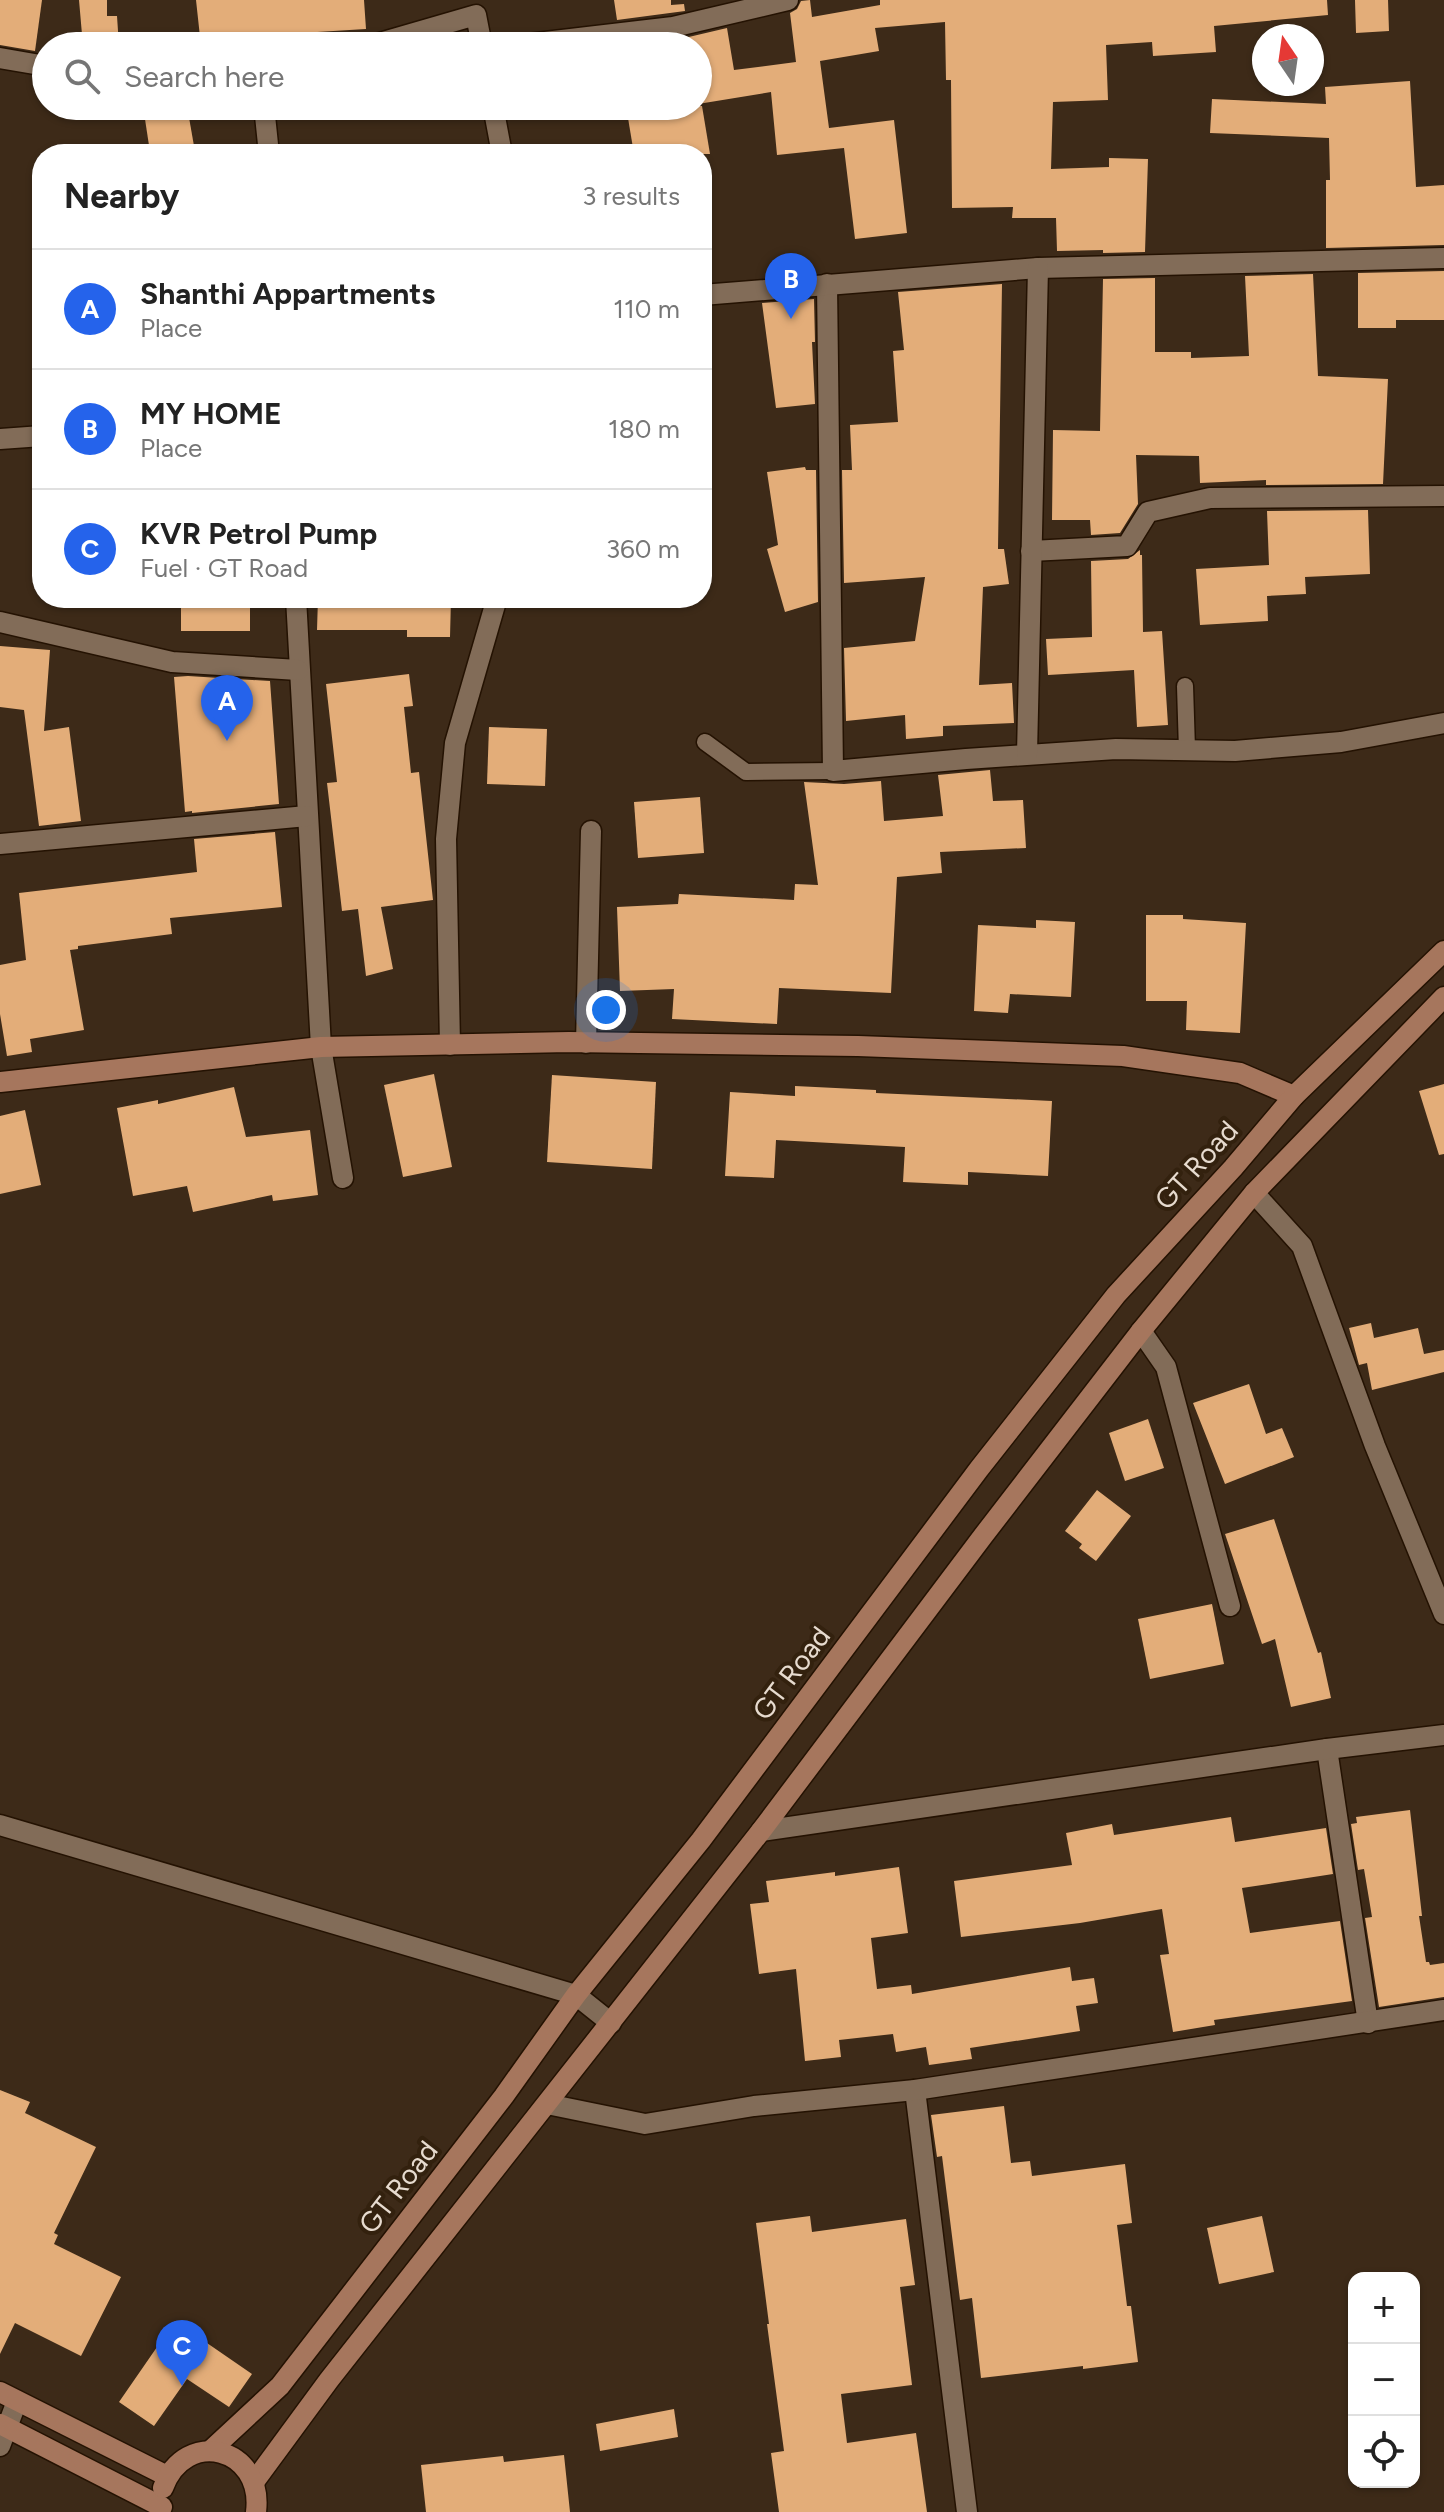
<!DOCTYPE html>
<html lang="en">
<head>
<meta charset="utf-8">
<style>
	:root { --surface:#fff; --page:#f6f6f6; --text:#222; --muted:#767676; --line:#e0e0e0; --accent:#2563eb }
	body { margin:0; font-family:Figtree,sans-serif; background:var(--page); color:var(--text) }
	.controls { position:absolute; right:24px; bottom:24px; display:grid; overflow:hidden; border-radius:16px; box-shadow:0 2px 6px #0004 }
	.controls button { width:72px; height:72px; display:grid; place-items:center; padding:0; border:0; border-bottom:2px solid var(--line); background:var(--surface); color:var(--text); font:40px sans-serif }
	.compass { position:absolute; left:1252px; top:24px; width:72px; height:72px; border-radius:50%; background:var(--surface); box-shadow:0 2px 6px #0004; rotate:347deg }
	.you { position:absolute; left:606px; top:1010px; width:28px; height:28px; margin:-20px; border:6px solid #fff; border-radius:50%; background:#1a73e8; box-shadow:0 0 0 12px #1a73e833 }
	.badge { display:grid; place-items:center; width:52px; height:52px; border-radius:50%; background:var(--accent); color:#fff; font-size:26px; font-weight:700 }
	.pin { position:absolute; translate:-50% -66px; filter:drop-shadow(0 2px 4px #0008) }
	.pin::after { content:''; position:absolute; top:42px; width:28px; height:24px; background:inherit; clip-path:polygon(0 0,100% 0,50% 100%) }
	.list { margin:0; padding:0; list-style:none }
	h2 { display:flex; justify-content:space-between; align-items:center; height:104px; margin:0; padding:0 32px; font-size:34px }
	h2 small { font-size:26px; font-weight:400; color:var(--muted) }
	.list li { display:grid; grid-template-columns:52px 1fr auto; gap:24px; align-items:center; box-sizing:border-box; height:120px; padding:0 32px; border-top:2px solid var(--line) }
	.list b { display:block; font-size:30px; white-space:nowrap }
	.list p { margin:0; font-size:26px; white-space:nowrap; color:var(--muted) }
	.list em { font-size:26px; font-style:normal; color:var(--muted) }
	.icon { flex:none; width:44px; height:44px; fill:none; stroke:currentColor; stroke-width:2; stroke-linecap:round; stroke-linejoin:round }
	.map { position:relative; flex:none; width:1444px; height:2512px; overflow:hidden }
	.search { position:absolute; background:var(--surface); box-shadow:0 2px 6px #0004; left:32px; top:32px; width:680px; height:88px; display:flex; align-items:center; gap:20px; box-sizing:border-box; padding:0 28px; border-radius:44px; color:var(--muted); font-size:30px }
	.panel { position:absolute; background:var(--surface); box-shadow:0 2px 6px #0004; left:32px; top:144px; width:680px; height:464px; border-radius:32px }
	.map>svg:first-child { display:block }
	.building { fill:#e3ad79 }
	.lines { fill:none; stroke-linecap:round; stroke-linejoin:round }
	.lane-casing { stroke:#241202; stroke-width:19 }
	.street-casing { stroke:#241202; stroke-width:23 }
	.secondary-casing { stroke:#241202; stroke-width:23 }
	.lane { stroke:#826c58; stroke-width:16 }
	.street { stroke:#826c58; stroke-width:20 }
	.secondary { stroke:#a6765d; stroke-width:20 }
	.labels { text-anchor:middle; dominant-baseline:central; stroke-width:8; stroke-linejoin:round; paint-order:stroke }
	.street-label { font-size:28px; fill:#e7dbcf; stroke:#33210e }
</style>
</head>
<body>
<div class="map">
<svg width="1444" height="2512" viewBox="0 0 1444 2512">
	<rect width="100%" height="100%" fill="#3d2a18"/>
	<g class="building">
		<polygon points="0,0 42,0 35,51 0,45"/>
		<polygon points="79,0 107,0 107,16 117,16 119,46 83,46"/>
		<polygon points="196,0 364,0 366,29 301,33 302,40 264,43 265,46 201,46"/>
		<polygon points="614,0 671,0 671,5 684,4 685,11 617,20"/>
		<polygon points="810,0 812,17 880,5 880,0 1327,0 1328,15 1214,26 1216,52 1153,56 1152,42 1106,45 1108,100 1053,102 1051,169 1109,167 1109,158 1148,159 1145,252 1103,253 1103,250 1057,251 1056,218 1012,218 1013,207 952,208 951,80 946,80 945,22 875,28 879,51 820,61 829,128 894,120 907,233 855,239 844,148 777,155 771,92 698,104 698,46 623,46 676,40 727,28 734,70 796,62 790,13 797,9 801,1"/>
		<polygon points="1355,0 1388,0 1389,31 1356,33"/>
		<polygon points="1410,81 1416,187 1444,185 1444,245 1326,248 1326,180 1330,180 1329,138 1210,133 1212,99 1326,104 1325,87"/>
		<polygon points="143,106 187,106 194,146 150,152"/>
		<polygon points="626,106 702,106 710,154 634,154"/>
		<polygon points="1444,271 1444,320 1396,320 1396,328 1358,328 1358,273"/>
		<polygon points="1313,274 1318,376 1388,379 1383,484 1266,485 1266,480 1200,483 1199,456 1136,455 1138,504 1120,533 1091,535 1090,520 1052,520 1053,430 1100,431 1103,279 1155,278 1155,352 1191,352 1191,358 1249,356 1245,276"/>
		<polygon points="1002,284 998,549 1004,549 1009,584 983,587 979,685 1012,683 1014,723 943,726 943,736 906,739 905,715 846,721 844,648 915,641 925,577 844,583 842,470 852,470 850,425 898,422 893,351 904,350 898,292"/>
		<polygon points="814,299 815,342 812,342 815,404 776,408 762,303"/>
		<polygon points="805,467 806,470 816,470 818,602 785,612 767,549 778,545 767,472"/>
		<polygon points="1368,510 1370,574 1305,577 1306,594 1267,596 1268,621 1200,625 1196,569 1269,565 1267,511"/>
		<polygon points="1140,550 1140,555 1142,555 1143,632 1162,631 1168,725 1137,727 1134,670 1048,675 1046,639 1092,637 1091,561 1128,559"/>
		<rect x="181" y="598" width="69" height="33"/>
		<polygon points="318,598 451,598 450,637 407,637 407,630 317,630"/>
		<polygon points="0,646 50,650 44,731 69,727 81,821 39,826 24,710 0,707"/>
		<polygon points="409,674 413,706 404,707 411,773 419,772 433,900 381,907 393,969 366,976 358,909 342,911 327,783 337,782 326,684"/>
		<polygon points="188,676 270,681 279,804 192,813 192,811 185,812 174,677"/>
		<polygon points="489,727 547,729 545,786 487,784"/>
		<polygon points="990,770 993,801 1023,800 1026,848 940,852 942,873 897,877 891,993 779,988 777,1024 672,1019 674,989 620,991 617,907 678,904 679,894 794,900 795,884 818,885 804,782 844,784 881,781 884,821 943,816 938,775"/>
		<polygon points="700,797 704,853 638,858 634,802"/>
		<polygon points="275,832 282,907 170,918 172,934 78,946 78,949 70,950 84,1030 30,1039 32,1052 7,1056 0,1014 0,965 26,960 19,893 197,872 194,839"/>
		<polygon points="1146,915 1183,915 1183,919 1246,923 1240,1033 1186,1030 1187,1001 1146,1001"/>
		<polygon points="1036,920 1075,922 1071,997 1010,994 1008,1013 974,1011 978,925 1036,928"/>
		<polygon points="434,1074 452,1167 403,1177 384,1085"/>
		<polygon points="552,1075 656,1082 652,1169 547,1162"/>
		<polygon points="1444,1084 1444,1154 1439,1155 1419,1091"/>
		<polygon points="795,1086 876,1090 876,1093 1052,1101 1048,1176 968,1172 968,1185 903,1182 905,1147 776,1140 774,1178 725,1176 730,1092 795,1096"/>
		<polygon points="234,1087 246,1137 310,1130 318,1195 273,1201 272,1195 193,1212 187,1186 133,1196 117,1108 158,1100 158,1104"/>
		<polygon points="25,1110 41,1185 0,1194 0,1116"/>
		<polygon points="1371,1323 1374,1338 1418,1328 1424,1354 1444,1350 1444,1372 1372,1390 1367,1363 1359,1365 1349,1328"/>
		<polygon points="1249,1384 1266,1434 1282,1428 1294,1457 1225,1484 1193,1403"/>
		<polygon points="1148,1419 1164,1468 1125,1481 1109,1433"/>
		<polygon points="1097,1490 1131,1516 1096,1561 1079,1548 1082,1544 1065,1531"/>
		<polygon points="1274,1519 1318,1653 1321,1652 1331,1698 1291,1707 1275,1639 1262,1644 1225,1534"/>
		<polygon points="1212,1604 1224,1664 1150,1679 1138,1619"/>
		<polygon points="1410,1810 1422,1916 1419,1916 1426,1962 1429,1962 1430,1965 1444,1963 1444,1997 1379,2007 1365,1918 1372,1917 1364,1869 1358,1870 1351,1824 1357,1823 1356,1817"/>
		<polygon points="1231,1817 1235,1842 1326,1828 1333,1874 1242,1888 1250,1933 1340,1921 1352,2001 1214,2020 1215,2025 1173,2032 1160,1955 1169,1954 1162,1909 1080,1923 961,1937 954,1881 1072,1865 1066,1833 1112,1824 1114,1835"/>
		<polygon points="899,1867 908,1933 871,1938 877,1989 911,1985 912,1994 1070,1967 1072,1981 1094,1978 1098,2003 1076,2006 1080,2031 970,2048 972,2059 929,2065 926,2047 896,2052 893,2034 839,2040 841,2057 805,2061 796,1969 759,1974 750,1904 769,1902 766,1881 835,1872 835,1876"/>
		<polygon points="0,2090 30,2102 25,2113 96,2147 54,2233 58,2235 54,2244 121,2277 81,2356 15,2323 0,2354"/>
		<polygon points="1004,2106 1011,2163 1030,2161 1032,2176 1125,2164 1132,2223 1117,2225 1127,2306 1131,2306 1138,2362 1083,2369 1083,2366 981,2378 972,2298 960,2300 942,2156 937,2157 931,2115"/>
		<polygon points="810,2216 812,2232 906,2219 915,2285 900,2287 912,2385 841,2394 847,2443 916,2433 927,2512 779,2512 771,2453 784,2451 767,2324 769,2324 756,2223"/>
		<polygon points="1262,2216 1274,2272 1219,2284 1207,2228"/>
		<polygon points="175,2321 252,2374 229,2407 187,2379 154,2426 119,2402"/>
		<polygon points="674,2409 678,2437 600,2451 596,2424"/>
		<polygon points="564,2455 570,2512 426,2512 421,2465 503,2456 504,2462"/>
	</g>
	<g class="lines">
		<defs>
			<g id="lane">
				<polyline points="1185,686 1187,750"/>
				<polyline points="705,742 746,772 833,771"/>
			</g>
			<g id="street">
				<polyline points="369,46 476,15 482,46"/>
				<polyline points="511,46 673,27 788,0"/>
				<polyline points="0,58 46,66"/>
				<polyline points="264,106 269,154"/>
				<polyline points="493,106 502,154"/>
				<polyline points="827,284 833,771 966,759 1116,749 1235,751 1341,742 1444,723"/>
				<polyline points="702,295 1038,268 1444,258"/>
				<polyline points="0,439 42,436"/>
				<polyline points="1031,551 1127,546 1148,512 1210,498 1444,496"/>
				<polyline points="296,598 321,1047 343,1178"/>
				<polyline points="0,622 172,662 298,670"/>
				<polyline points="1027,754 1038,268"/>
				<polyline points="0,844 307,816"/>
				<polyline points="586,1043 591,831"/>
				<polyline points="450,1045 446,839 455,743 497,598"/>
				<polyline points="1254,1193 1302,1246 1375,1446 1444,1614"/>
				<polyline points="1141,1331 1166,1367 1230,1606"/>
				<polyline points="1327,1749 1368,2023"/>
				<polyline points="0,1825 576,1995 611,2023"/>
				<polyline points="761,1831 1327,1749 1444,1735"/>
				<polyline points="915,2090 967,2512"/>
				<polyline points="547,2104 645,2124 754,2106 915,2090 1444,2010"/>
				<polyline points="0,2446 17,2401"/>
			</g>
			<g id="secondary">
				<polyline points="0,1082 321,1047 569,1042 858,1046 1123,1056 1240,1073 1294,1096"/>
				<polyline points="0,2392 167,2476"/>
				<polyline points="0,2424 162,2507"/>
				<polyline points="210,2451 280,2386 504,2096 576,1995 701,1840 979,1469 1116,1295 1233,1168 1294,1096 1444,951"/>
				<polyline points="254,2482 329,2380 761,1831 983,1536 1141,1331 1254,1193 1444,997"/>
				<path d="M163 2488C185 2427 264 2447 256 2512"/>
			</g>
		</defs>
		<use href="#lane" class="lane-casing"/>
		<use href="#street" class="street-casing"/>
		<use href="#secondary" class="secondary-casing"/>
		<use href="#lane" class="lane"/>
		<use href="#street" class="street"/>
		<use href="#secondary" class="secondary"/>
	</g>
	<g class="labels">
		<g class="street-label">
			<text transform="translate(1196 1165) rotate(-48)">GT Road</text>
			<text transform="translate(791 1673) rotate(-53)">GT Road</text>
			<text transform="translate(398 2187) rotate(-52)">GT Road</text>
		</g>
	</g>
</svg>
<div class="controls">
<button>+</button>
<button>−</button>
<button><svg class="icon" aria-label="locate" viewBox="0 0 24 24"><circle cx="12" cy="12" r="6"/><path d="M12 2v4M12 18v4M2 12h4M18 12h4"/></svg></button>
</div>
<svg class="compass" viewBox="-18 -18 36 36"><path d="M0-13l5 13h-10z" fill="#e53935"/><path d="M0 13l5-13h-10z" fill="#767676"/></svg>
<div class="you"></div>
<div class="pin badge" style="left:227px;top:741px">A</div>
<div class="pin badge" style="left:791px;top:319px">B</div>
<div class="pin badge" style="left:182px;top:2386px">C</div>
<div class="search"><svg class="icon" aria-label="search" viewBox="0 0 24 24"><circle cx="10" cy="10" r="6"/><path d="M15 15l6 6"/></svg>Search here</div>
<section class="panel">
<h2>Nearby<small>3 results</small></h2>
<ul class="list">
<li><span class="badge">A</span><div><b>Shanthi Appartments</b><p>Place</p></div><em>110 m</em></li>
<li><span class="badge">B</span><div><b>MY HOME</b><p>Place</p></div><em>180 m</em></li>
<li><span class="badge">C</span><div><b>KVR Petrol Pump</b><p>Fuel · GT Road</p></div><em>360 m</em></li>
</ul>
</section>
</div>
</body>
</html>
